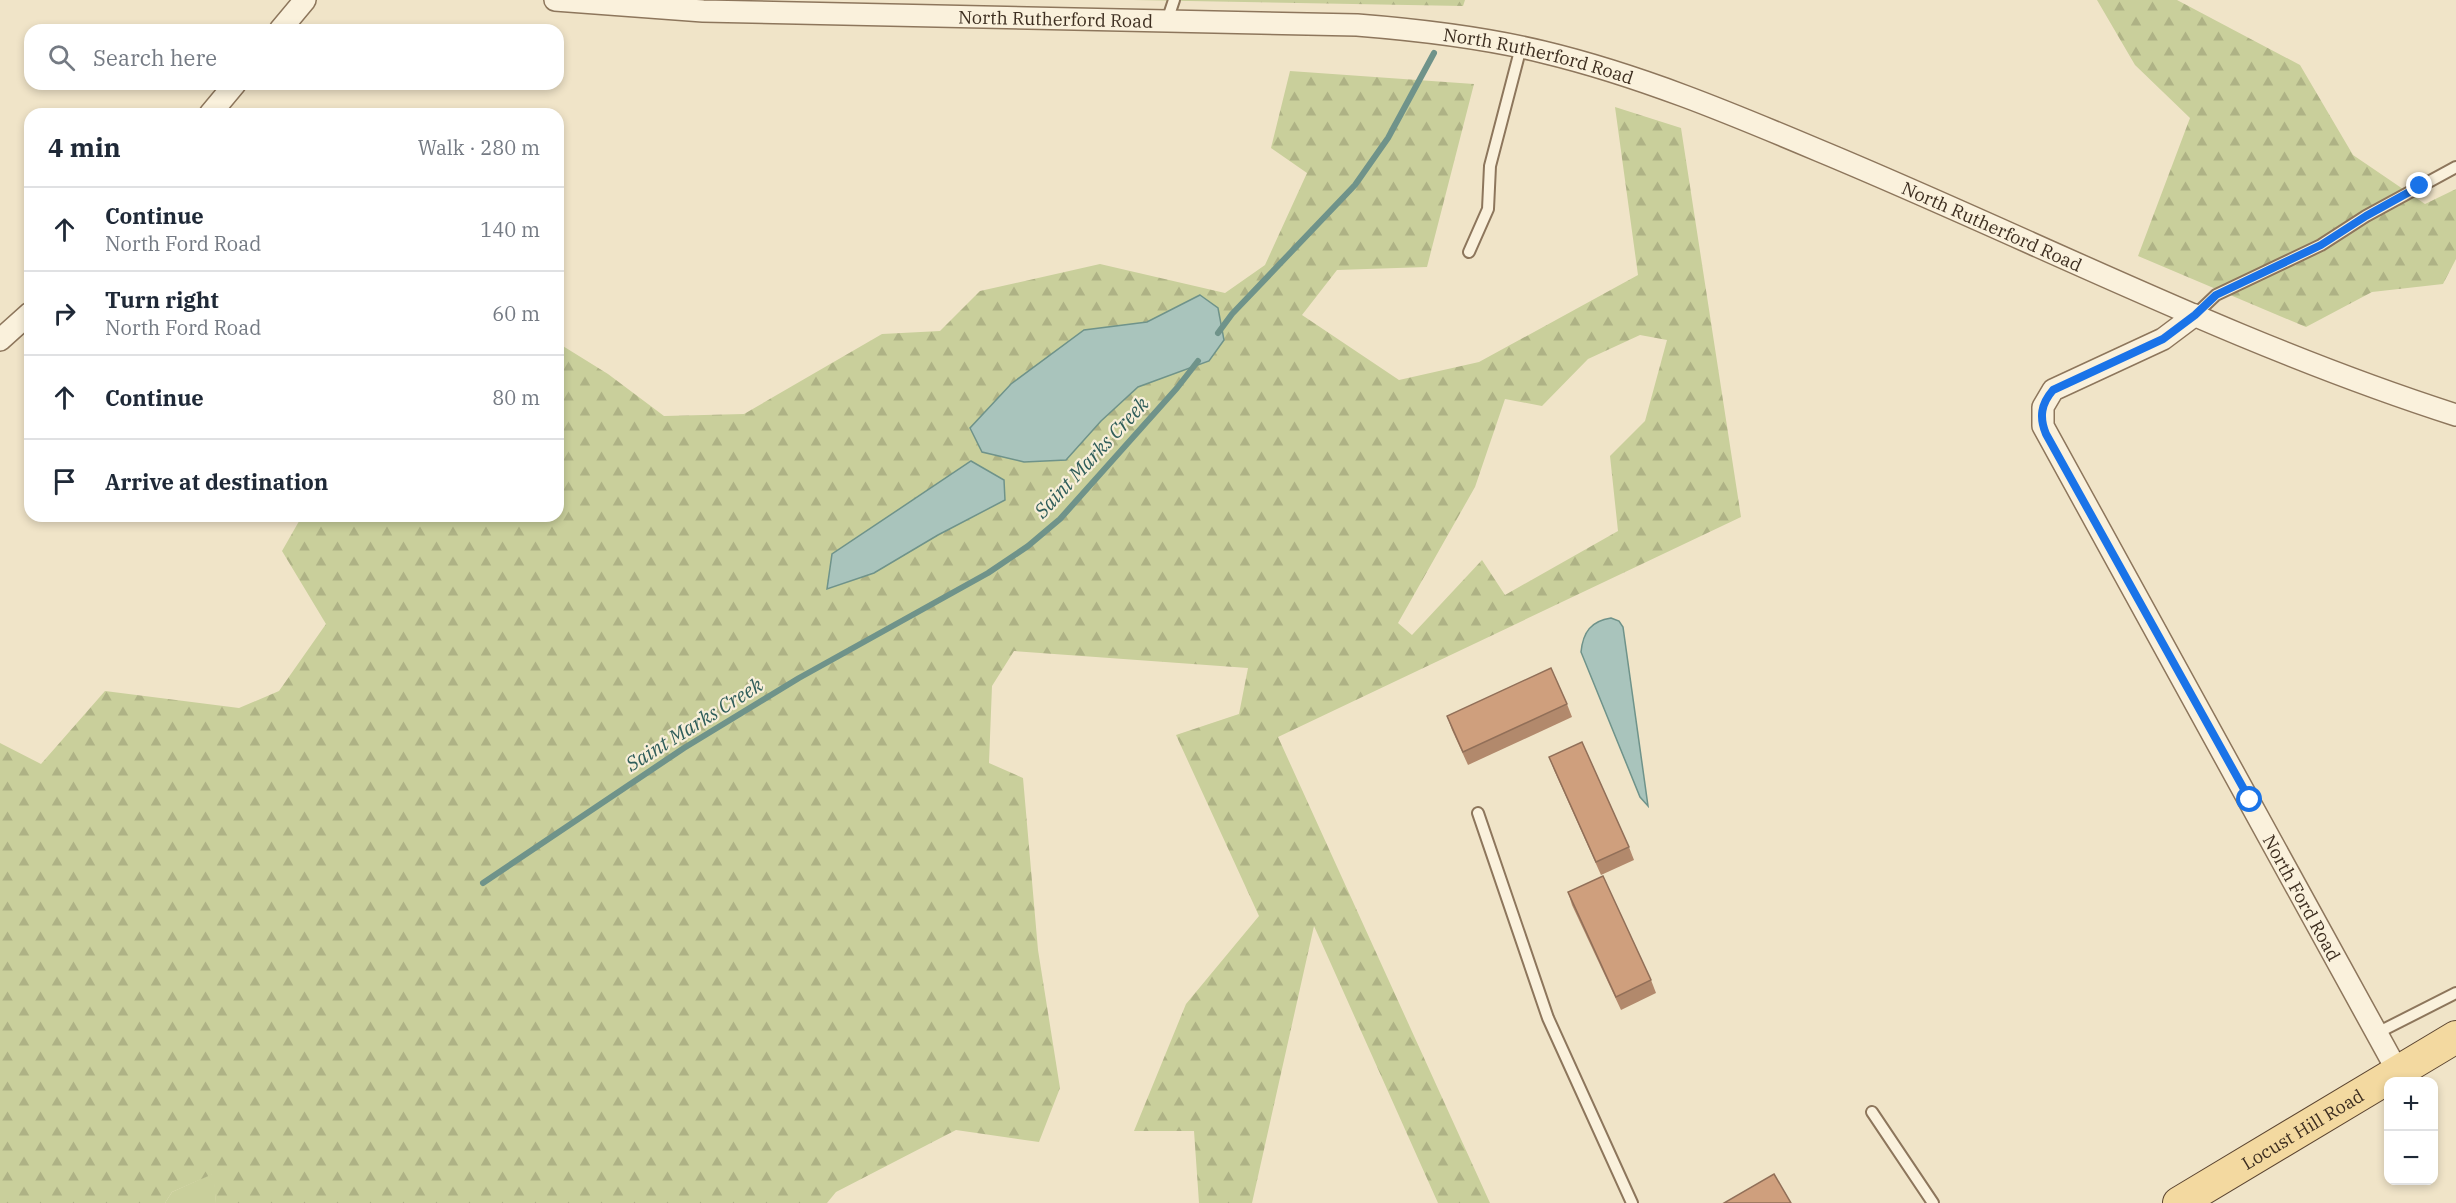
<!DOCTYPE html>
<html lang="en">
<head>
<meta charset="utf-8">
<style>
	:root { --surface:#fff; --page:#f6f6f7; --text:#1f2937; --muted:#747a83; --line:#e0e1e3 }
	body { margin:0; font-family:"IBM Plex Serif",serif; background:var(--page); color:var(--text) }
	.controls { position:absolute; right:18px; bottom:18px; display:grid; overflow:hidden; border-radius:12px; box-shadow:0 3px 9px #0003 }
	.controls button { width:54px; height:54px; display:grid; place-items:center; padding:0; border:0; border-bottom:2px solid var(--line); background:var(--surface); color:var(--text); font:30px sans-serif }
	.stop { position:absolute; width:18px; height:18px; margin:-14px; border:4px solid #1a73e8; border-radius:50%; background:#fff }
	.stop.end { background:#1a73e8; border-color:#fff; box-shadow:0 2px 6px #0008 }
	.list { margin:0; padding:0; list-style:none }
	h2 { display:flex; justify-content:space-between; align-items:center; height:78px; margin:0; padding:0 24px; font-size:26px }
	h2 small { font-size:20px; font-weight:400; color:var(--muted) }
	.list li { display:grid; grid-template-columns:39px 1fr auto; gap:18px; align-items:center; box-sizing:border-box; height:84px; padding:0 24px; border-top:2px solid var(--line) }
	.list b { display:block; font-size:22px; white-space:nowrap }
	.list p { margin:0; font-size:20px; white-space:nowrap; color:var(--muted) }
	.list em { font-size:20px; font-style:normal; color:var(--muted) }
	.icon { flex:none; width:33px; height:33px; fill:none; stroke:currentColor; stroke-width:2; stroke-linecap:round; stroke-linejoin:round }
	.map { position:relative; flex:none; width:2456px; height:1203px; overflow:hidden }
	.search { position:absolute; background:var(--surface); box-shadow:0 3px 9px #0003; left:24px; top:24px; width:540px; height:66px; display:flex; align-items:center; gap:15px; box-sizing:border-box; padding:0 21px; border-radius:18px; color:var(--muted); font-size:22px }
	.panel { position:absolute; background:var(--surface); box-shadow:0 3px 9px #0003; left:24px; top:108px; width:540px; height:414px; border-radius:18px }
	.map>svg:first-child { display:block }
	.green { fill:#c9cf9b }
	.forest { fill:url(#forest-firs); fill-rule:evenodd }
	.water { fill:#a9c4bc; stroke:#6f938a; stroke-width:1.5 }
	.lines { fill:none; stroke-linecap:round; stroke-linejoin:round }
	.stream { stroke:#6f938a; stroke-width:6 }
	.service-casing { stroke:#8d765c; stroke-width:14 }
	.minor-casing { stroke:#8d765c; stroke-width:24 }
	.primary-casing { stroke:#5b4430; stroke-width:34 }
	.service { stroke:#faf1dc; stroke-width:10 }
	.minor { stroke:#faf1dc; stroke-width:21 }
	.primary { stroke:#f3d9a0; stroke-width:32 }
	.wall { fill:#b2896c }
	.building { fill:#cf9f7d; stroke:#916f58; stroke-width:1.5 }
	.route { stroke:#1a73e8; stroke-width:8 }
	.labels { text-anchor:middle; dominant-baseline:central; stroke-width:4.5; stroke-linejoin:round; paint-order:stroke }
	.street-label { font-size:18px; fill:#3d2e20; stroke:#f7eed8 }
	.water-label { font-size:20px; font-style:italic; fill:#2f5d5a; stroke:#f7eed8 }
</style>
</head>
<body>
<div class="map">
<svg width="2456" height="1203" viewBox="0 0 2456 1203">
	<defs>
		<pattern id="forest-firs" width="22" height="20" patternUnits="userSpaceOnUse" patternTransform="scale(1.5)"><rect width="22" height="20" fill="#c9cf9b"/><path d="M5 1l3.5 6h-7zM16 11l3.5 6h-7z" fill="#aeb285"/></pattern>
	</defs>
	<rect width="100%" height="100%" fill="#f0e4c8"/>
	<polygon class="green" points="214,1173 216,1203 165,1203 172,1192"/>
	<g class="forest">
		<polygon points="1133,0 1465,0 1463,6"/>
		<polygon points="2097,0 2177,0 2300,65 2353,155 2425,204 2456,189 2456,259 2443,284 2372,292 2306,327 2138,256 2190,118 2135,65"/>
		<path d="M1290 71 1474 84 1427 267 1337 270 1302 315 1399 380 1479 362 1638 275 1615 107 1681 128 1741 517 1278 737 1490 1203H1438L1314 926 1252 1203H1199L1194 1131H1134L1186 1004 1259 916 1176 735 1239 714 1248 668 1014 651 992 686 989 763 1023 778 1038 950 1060 1088 1039 1142 956 1130 836 1192 827 1203H216L213 1174 172 1192 165 1203H0V743L41 764 105 691 239 708 279 691 326 624 282 551 302 516H558V343L608 374 664 416 744 414 882 334 940 331 980 291 1100 264 1225 293 1265 265 1307 173 1271 148ZM1640 335 1667 340 1645 421 1610 456 1618 531 1505 595 1482 560 1412 635 1398 623 1475 487 1505 399 1542 406 1588 359Z"/>
	</g>
	<g class="water">
		<polygon points="1200,295 1218,308 1224,340 1209,361 1138,387 1101,421 1066,460 1024,462 982,452 970,428 1011,384 1084,330 1147,322"/>
		<polygon points="971,461 1004,480 1005,500 938,535 874,573 827,589 832,554"/>
		<path d="M1611 618 1619 621 1623 627 1648 806 1640 797 1581 652C1583 632 1591 621 1611 618Z"/>
	</g>
	<g class="lines">
		<g class="stream">
			<polyline points="1218,333 1232,314 1355,185 1388,138 1434,53"/>
			<polyline points="483,883 684,748 799,678 988,573 1028,546 1060,519 1177,388 1198,361"/>
		</g>
		<defs>
			<g id="service">
				<polyline points="1167,21 1174,0"/>
				<polyline points="1469,252 1488,209 1490,166 1521,47"/>
				<polyline points="2195,315 2216,295 2321,245 2366,216 2456,167"/>
				<polyline points="1478,813 1548,1018 1632,1203"/>
				<polyline points="2379,1032 2456,993"/>
				<polyline points="1872,1112 1933,1203"/>
			</g>
			<g id="minor">
				<path id="s1" d="M555 0 703 11 1357 25C1420 30 1482 37 1543 52 1639 75 1730 113 1820 151 2032 239 2237 345 2456 415"/>
				<polyline points="280,30 305,0"/>
				<polyline points="210,114 235,84"/>
				<path id="s2" d="M2195 315 2163 339 2053 390 2043 407V426L2398 1072"/>
				<polyline points="0,340 30,313"/>
			</g>
			<g id="primary">
				<path id="s3" d="M2179 1203 2456 1037"/>
			</g>
		</defs>
		<use href="#service" class="service-casing"/>
		<use href="#minor" class="minor-casing"/>
		<use href="#primary" class="primary-casing"/>
		<use href="#service" class="service"/>
		<use href="#minor" class="minor"/>
		<use href="#primary" class="primary"/>
	</g>
	<g class="wall">
		<polygon points="1567,704 1572,717 1468,765 1452,730 1447,716"/>
		<polygon points="1549,757 1629,847 1634,860 1601,875 1554,770"/>
		<polygon points="1568,892 1651,980 1656,993 1621,1010 1572,905"/>
	</g>
	<g class="building">
		<polygon points="1551,668 1567,704 1463,752 1447,716"/>
		<polygon points="1582,742 1629,847 1596,862 1549,757"/>
		<polygon points="1603,876 1651,980 1616,997 1568,892"/>
		<polygon points="1774,1174 1791,1203 1724,1203"/>
	</g>
	<g class="lines">
		<path class="route" d="M2250 800 2046 434C2039 417 2041 404 2053 390L2163 339 2195 315 2216 295 2321 245 2366 216 2420 186"/>
	</g>
	<g class="labels">
		<g class="street-label">
			<text stroke="none"><textPath href="#s1" startOffset="501">North Rutherford Road</textPath></text>
			<text stroke="none"><textPath href="#s1" startOffset="987">North Rutherford Road</textPath></text>
			<text stroke="none"><textPath href="#s1" startOffset="1473">North Rutherford Road</textPath></text>
			<text stroke="none"><textPath href="#s2" startOffset="738">North Ford Road</textPath></text>
			<text stroke="none"><textPath href="#s3" startOffset="144">Locust Hill Road</textPath></text>
		</g>
		<g class="water-label">
			<text transform="translate(1091 457) rotate(-47)">Saint Marks Creek</text>
			<text transform="translate(694 724) rotate(-32)">Saint Marks Creek</text>
		</g>
	</g>
</svg>
<div class="controls">
<button>+</button>
<button>−</button>
</div>
<div class="stop" style="left:2250px;top:800px"></div>
<div class="stop end" style="left:2420px;top:186px"></div>
<div class="search"><svg class="icon" aria-label="search" viewBox="0 0 24 24"><circle cx="10" cy="10" r="6"/><path d="M15 15l6 6"/></svg>Search here</div>
<section class="panel">
<h2>4 min<small>Walk · 280 m</small></h2>
<ul class="list">
<li><svg class="icon" aria-label="ahead" viewBox="0 0 24 24"><path d="M12 20V5M6 11l6-6 6 6"/></svg><div><b>Continue</b><p>North Ford Road</p></div><em>140 m</em></li>
<li><svg class="icon" aria-label="right" viewBox="0 0 24 24"><path d="M7 20v-9h11M14 6l5 5-5 5"/></svg><div><b>Turn right</b><p>North Ford Road</p></div><em>60 m</em></li>
<li><svg class="icon" aria-label="ahead" viewBox="0 0 24 24"><path d="M12 20V5M6 11l6-6 6 6"/></svg><div><b>Continue</b></div><em>80 m</em></li>
<li><svg class="icon" aria-label="arrive" viewBox="0 0 24 24"><path d="M6 21V4h12l-3 4 3 4H6"/></svg><div><b>Arrive at destination</b></div></li>
</ul>
</section>
</div>
</body>
</html>
